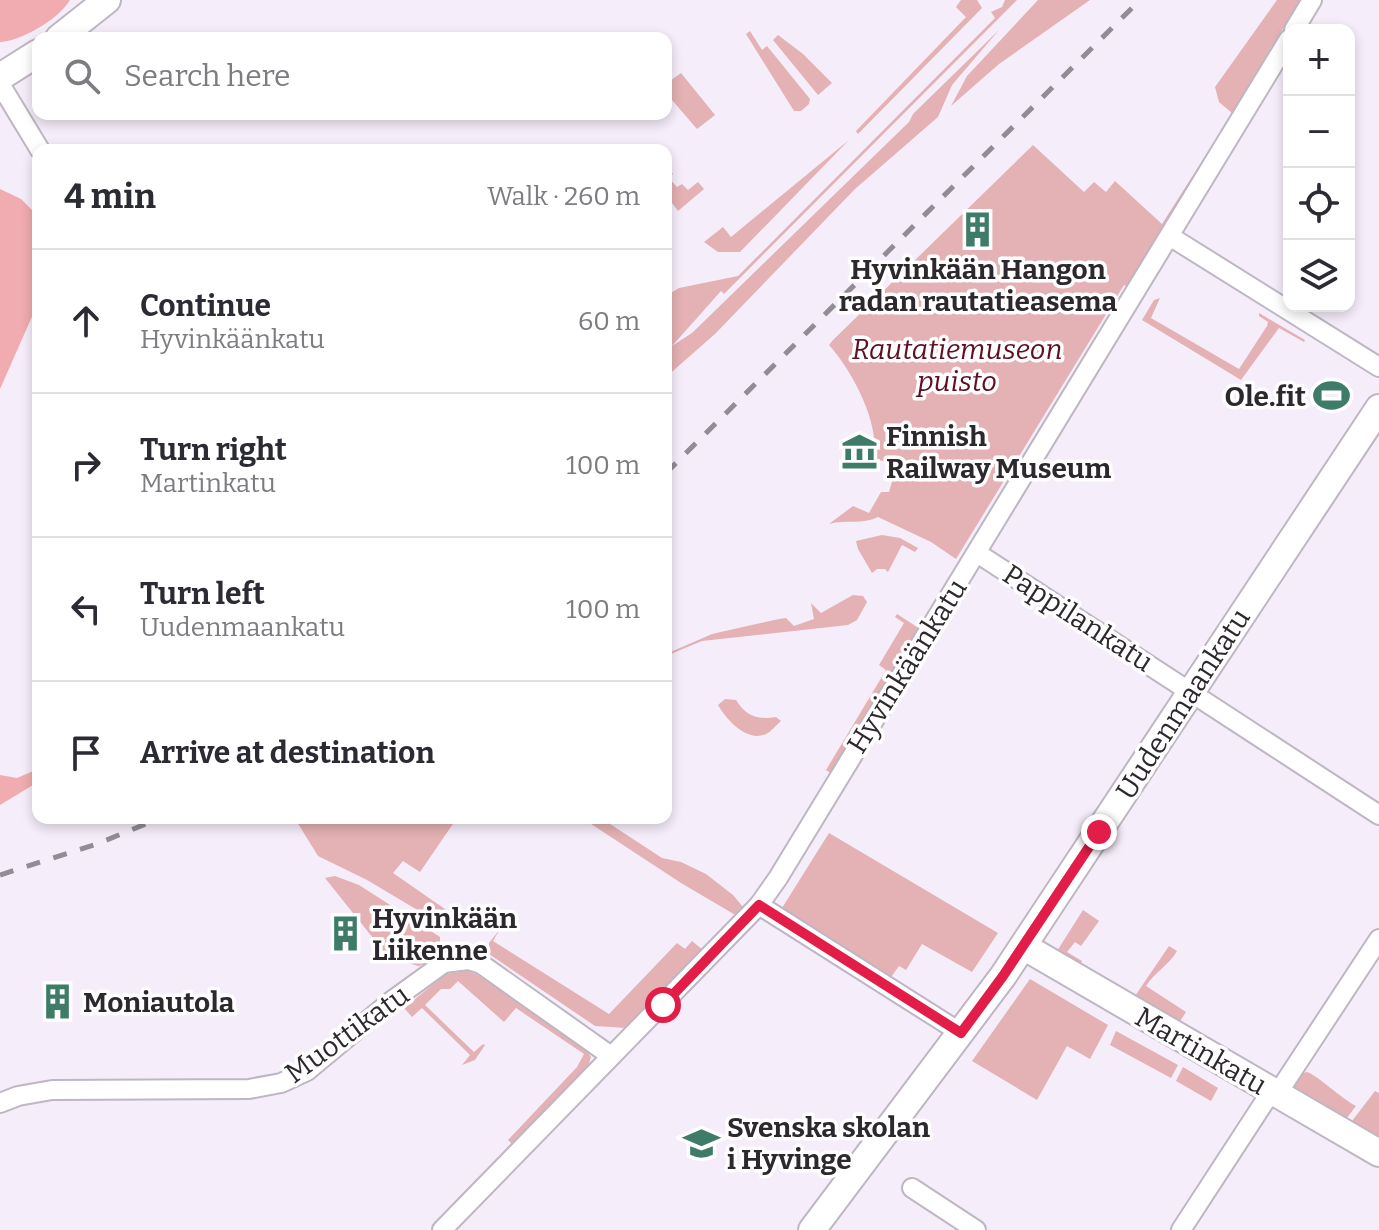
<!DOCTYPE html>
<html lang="en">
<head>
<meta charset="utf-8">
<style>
	:root { --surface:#fff; --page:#f2f2f3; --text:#2b2b33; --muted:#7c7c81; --line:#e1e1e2 }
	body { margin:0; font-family:Bitter,serif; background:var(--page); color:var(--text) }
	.controls { position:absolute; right:24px; top:24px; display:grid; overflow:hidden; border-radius:16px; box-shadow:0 4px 12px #0003 }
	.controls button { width:72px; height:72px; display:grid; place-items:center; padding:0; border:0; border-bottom:2px solid var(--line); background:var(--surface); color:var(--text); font:40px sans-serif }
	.stop { position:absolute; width:24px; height:24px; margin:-18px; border:6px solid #e11d48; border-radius:50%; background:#fff }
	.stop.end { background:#e11d48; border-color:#fff; box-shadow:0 2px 8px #0008 }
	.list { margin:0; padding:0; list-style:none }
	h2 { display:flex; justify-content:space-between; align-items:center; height:104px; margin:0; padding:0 32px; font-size:34px }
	h2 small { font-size:26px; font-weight:400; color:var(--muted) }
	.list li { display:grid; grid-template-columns:52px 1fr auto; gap:24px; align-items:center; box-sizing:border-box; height:144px; padding:0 32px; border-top:2px solid var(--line) }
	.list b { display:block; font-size:30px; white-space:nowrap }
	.list p { margin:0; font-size:26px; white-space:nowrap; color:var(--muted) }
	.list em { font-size:26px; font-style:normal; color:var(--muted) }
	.icon { flex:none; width:44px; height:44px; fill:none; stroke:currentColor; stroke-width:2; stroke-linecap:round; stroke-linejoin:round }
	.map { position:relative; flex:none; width:1379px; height:1230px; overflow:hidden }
	.search { position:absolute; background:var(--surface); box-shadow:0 4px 12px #0003; left:32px; top:32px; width:640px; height:88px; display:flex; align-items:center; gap:20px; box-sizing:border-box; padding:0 28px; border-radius:16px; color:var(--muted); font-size:30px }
	.panel { position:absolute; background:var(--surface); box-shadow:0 4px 12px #0003; left:32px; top:144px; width:640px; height:680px; border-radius:16px }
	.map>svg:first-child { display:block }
	.green { fill:#e4b1b4 }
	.forest { fill:#f0acb0 }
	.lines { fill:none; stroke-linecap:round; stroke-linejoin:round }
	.street-casing { stroke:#bfb6c3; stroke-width:22 }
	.secondary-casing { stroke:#bfb6c3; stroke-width:30 }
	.street { stroke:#fff; stroke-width:18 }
	.secondary { stroke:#fff; stroke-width:26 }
	.rail { stroke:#928c95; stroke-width:5; stroke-dasharray:14 14; stroke-linecap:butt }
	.route { stroke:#e11d48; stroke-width:10 }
	.labels { text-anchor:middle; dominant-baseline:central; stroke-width:7; stroke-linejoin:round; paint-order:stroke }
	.poi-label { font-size:28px; font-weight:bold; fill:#2c282d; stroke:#fefefe; text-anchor:start }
	.park-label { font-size:28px; font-style:italic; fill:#5e0f20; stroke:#fefefe }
	.street-label { font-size:28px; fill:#2c282d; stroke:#fefefe }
</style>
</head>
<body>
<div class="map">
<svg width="1379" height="1230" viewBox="0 0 1379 1230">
	<rect width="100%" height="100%" fill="#f6edfa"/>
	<g class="green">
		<polygon points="961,0 977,0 982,8 858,134 856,131 966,17 956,7"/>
		<polygon points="1005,0 1017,0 724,294 721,291 672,346 692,333 909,122 913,114 999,30 952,85 938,117 855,189 715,334 666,377 666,296 679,288 738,276 995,18 991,12 1002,7"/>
		<polygon points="1038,0 1090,0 999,64 951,106 967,76"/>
		<polygon points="1277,0 1300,0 1232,113 1219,102 1215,87"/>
		<polygon points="750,31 762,50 767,46 810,99 809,104 801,111 794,111 746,34"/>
		<polygon points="778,35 803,54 832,83 818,95 773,40"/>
		<polygon points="681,73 715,115 697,129 672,100 666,104 666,84"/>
		<path d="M1225 125 1226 127 1128 287 1124 285 956 559 931 542 878 517C862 525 846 519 829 524L853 506 869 513 881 492H889L897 464 874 459C880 423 853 372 829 345L833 340 1033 145 1084 192 1094 182 1106 192 1115 181 1162 224Z"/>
		<polygon points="849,140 740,252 718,252 704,242 723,227 731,237"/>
		<polygon points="666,166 673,174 669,178 677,187 682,184 688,190 698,182 704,189 678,211 666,195"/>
		<polygon points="1160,298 1151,318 1239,369 1267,326 1268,322 1259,316 1259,313 1305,340 1304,342 1279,328 1241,380 1142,320 1154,300"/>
		<polygon points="882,535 900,538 918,548 915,552 902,545 888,572 885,569 877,569 872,573 858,549 856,541"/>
		<polygon points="853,595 863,596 867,602 857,620 848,625 702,641 666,656 666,654 712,634 779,619 786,618 794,626 814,619 811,603 821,613"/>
		<polygon points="897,614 920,629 832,774 826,770 886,670 879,665 904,623 895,617"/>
		<path d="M725 699 736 700C746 716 757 720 776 717L781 721C776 725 771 732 766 734 747 743 726 719 718 705Z"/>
		<polygon points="287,818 457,818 420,872 403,861 393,873 455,916 446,927 367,880 318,856 297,822 282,821"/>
		<polygon points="582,818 601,818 662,858 681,862 706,874 733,895 744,908 737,916 681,883"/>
		<polygon points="829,833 998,933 972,972 922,944 906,970 899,966 891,977 782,908"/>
		<polygon points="335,876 359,885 440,937 440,949 428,963 419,966 389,958 325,878"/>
		<polygon points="1083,910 1099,921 1081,946 1075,942 1067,952 1082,961 1080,965 1057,951"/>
		<polygon points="500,929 493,941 609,1014 677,943 685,949 692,941 703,950 626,1028 595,1026 489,954 489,943"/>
		<path d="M1169 946 1177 951C1169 965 1155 972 1146 986L1186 1012 1180 1021 1135 996Z"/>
		<polygon points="467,971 476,974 583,1045 591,1057 588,1067 513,1145 508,1140 577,1067 584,1054 516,1008 504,1022 458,981 450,989 441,989 425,1005 474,1052 483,1044 485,1045 475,1060 462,1065 470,1055 422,1008 412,1017 404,1008 446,974"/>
		<polygon points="1030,979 1108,1025 1090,1059 1067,1046 1037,1100 972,1061"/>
		<polygon points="1116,1031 1178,1065 1171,1078 1110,1045"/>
		<polygon points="1183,1067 1218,1088 1211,1101 1176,1081"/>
		<path d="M1307 1072C1317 1075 1342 1099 1356 1106L1346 1119 1294 1088 1303 1073Z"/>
		<polygon points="1375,1091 1379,1093 1379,1137 1352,1121"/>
	</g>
	<g class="forest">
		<path d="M0 0H70C59 19 21 41 0 42Z"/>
		<polygon points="0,189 21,199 38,216 38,303 0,389"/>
		<polygon points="38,769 38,782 0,805 0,775 17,778"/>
	</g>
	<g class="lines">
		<defs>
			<g id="street">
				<polyline points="1294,30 1312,0"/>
				<polyline points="0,84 40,150"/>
				<polyline points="1171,237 1379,367"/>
				<polyline points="977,553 1379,815"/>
				<polyline points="759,905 961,1033"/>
				<polyline points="0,1103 18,1096 52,1090 249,1089 281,1083 307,1071 390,1002 444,963 468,960 481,964 611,1056"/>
				<polyline points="912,1188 976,1230"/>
				<polyline points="442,1230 759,905 778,878 1289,39"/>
				<polyline points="1181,1230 1265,1101 1283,1085 1379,939"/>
			</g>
			<g id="secondary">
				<polyline points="59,38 107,0"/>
				<polyline points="0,77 38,53"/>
				<polyline points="1023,946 1379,1153"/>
				<polyline points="812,1230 1003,976 1379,408"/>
			</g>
		</defs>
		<use href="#street" class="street-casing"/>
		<use href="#secondary" class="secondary-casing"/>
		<use href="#street" class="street"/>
		<use href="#secondary" class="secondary"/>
		<g class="rail">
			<polyline points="666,473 1140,0"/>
			<polyline points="0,875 97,844 160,818"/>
		</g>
	</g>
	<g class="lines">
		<polyline class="route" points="663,1005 759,905 961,1033 1003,976 1099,832"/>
	</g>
	<defs>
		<symbol id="building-bare" viewBox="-9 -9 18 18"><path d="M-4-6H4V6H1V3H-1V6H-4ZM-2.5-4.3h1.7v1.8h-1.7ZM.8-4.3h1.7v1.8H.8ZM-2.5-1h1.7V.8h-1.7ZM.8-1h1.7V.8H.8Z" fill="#3e7c69" stroke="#fefefe" stroke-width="2.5" paint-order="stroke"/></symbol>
		<symbol id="stadium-bare" viewBox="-9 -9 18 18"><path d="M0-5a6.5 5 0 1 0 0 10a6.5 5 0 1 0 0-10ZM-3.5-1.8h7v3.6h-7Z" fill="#3e7c69" stroke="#fefefe" stroke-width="2.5" paint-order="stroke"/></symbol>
		<symbol id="museum-bare" viewBox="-9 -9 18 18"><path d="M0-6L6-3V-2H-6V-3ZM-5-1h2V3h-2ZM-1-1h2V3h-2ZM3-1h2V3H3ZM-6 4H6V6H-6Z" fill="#3e7c69" stroke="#fefefe" stroke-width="2.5" paint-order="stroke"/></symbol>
		<symbol id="school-bare" viewBox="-9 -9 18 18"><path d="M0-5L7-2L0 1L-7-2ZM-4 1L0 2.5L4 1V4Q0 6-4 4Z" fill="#3e7c69" stroke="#fefefe" stroke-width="2.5" paint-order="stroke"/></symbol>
	</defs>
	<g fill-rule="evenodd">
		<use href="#building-bare" x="952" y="204" width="51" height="51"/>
		<use href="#stadium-bare" x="1306" y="370" width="51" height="51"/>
		<use href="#museum-bare" x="834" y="426" width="51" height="51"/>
		<use href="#building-bare" x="320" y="908" width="51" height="51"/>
		<use href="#building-bare" x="32" y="976" width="51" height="51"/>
		<use href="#school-bare" x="676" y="1118" width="51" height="51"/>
	</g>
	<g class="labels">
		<g class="poi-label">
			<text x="978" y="269" text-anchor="middle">Hyvinkään Hangon<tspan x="978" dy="32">radan rautatieasema</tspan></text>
			<text x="1306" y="396" text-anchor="end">Ole.fit</text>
			<text x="886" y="436">Finnish<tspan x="886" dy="32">Railway Museum</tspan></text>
			<text x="372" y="918">Hyvinkään<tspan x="372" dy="32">Liikenne</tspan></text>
			<text x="83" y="1002">Moniautola</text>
			<text x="727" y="1127">Svenska skolan<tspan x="727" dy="32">i Hyvinge</tspan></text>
		</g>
		<g class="park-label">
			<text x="957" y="349">Rautatiemuseon<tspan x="957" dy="32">puisto</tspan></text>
		</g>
		<g class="street-label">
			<text transform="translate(1078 618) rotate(33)">Pappilankatu</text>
			<text transform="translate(907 666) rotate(-58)">Hyvinkäänkatu</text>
			<text transform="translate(1183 704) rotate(-57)">Uudenmaankatu</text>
			<text transform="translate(347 1034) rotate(-36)">Muottikatu</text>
			<text transform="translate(1201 1051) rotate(30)">Martinkatu</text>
		</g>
	</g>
</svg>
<div class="controls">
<button>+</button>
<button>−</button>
<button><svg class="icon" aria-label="locate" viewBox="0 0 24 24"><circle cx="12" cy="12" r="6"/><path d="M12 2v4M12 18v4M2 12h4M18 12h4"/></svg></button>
<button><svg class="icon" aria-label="layers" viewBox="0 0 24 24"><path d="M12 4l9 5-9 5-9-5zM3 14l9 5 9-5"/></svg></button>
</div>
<div class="stop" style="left:663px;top:1005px"></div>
<div class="stop end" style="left:1099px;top:832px"></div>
<div class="search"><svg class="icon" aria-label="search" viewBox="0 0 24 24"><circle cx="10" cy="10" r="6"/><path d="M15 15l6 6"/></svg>Search here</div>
<section class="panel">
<h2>4 min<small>Walk · 260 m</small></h2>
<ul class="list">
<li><svg class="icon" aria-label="ahead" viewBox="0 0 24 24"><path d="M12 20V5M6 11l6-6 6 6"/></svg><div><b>Continue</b><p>Hyvinkäänkatu</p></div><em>60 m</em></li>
<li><svg class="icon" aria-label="right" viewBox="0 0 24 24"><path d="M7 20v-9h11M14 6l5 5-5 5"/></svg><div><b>Turn right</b><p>Martinkatu</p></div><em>100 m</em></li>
<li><svg class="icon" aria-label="left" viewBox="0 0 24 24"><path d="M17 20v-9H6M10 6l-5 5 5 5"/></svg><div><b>Turn left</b><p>Uudenmaankatu</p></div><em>100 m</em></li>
<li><svg class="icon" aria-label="arrive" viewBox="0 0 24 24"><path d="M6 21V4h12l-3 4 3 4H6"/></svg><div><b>Arrive at destination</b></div></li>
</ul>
</section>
</div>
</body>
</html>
